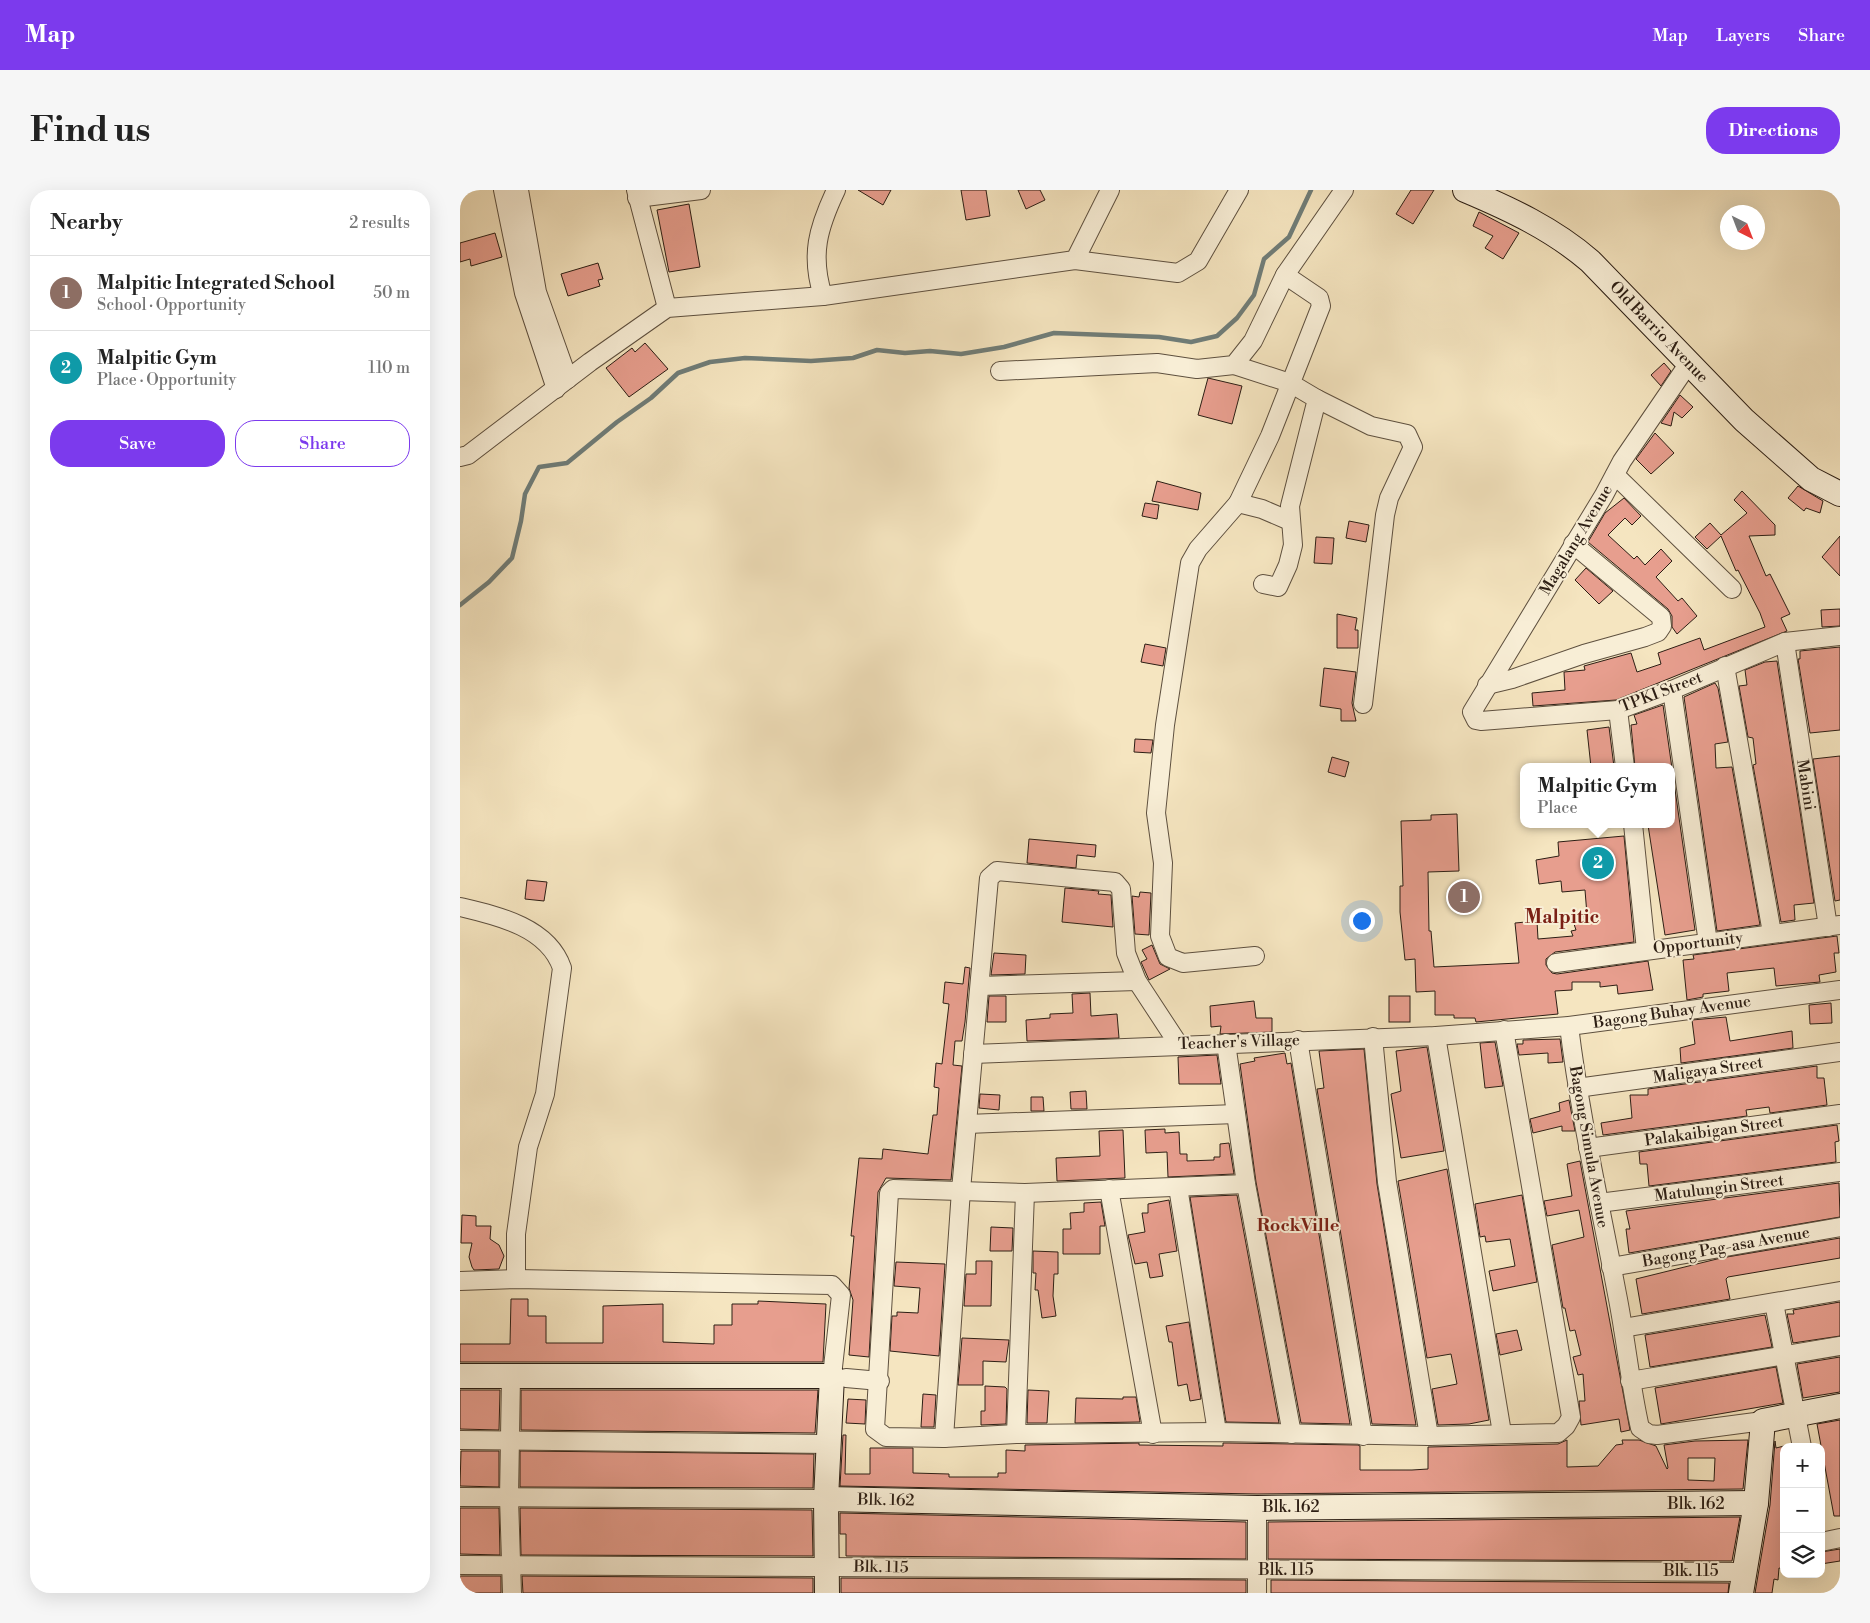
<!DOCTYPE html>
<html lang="en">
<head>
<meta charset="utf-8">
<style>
	:root { --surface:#fff; --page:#f6f6f6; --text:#222; --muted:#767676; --line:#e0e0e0; --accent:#7c3aed }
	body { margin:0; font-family:"Libre Bodoni",serif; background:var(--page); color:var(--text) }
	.controls { position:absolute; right:15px; bottom:15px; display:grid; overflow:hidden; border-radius:10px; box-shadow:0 5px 20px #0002 }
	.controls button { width:45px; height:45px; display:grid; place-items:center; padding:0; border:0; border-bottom:1px solid var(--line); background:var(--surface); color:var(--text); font:25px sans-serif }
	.compass { position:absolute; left:1260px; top:15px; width:45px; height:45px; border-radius:50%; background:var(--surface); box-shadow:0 5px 20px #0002; rotate:138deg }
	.you { position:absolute; left:901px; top:730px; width:18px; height:18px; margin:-12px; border:4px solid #fff; border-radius:50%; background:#1a73e8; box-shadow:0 0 0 8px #1a73e833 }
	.badge { display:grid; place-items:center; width:32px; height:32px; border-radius:50%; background:var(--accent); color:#fff; font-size:16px; font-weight:700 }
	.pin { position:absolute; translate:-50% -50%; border:2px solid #fff; box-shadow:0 1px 5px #0006 }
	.popup { position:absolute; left:1060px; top:573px; width:155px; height:65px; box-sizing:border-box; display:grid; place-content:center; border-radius:10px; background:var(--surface); filter:drop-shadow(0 1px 4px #0005); font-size:16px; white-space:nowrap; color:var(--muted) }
	.popup b { font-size:19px; color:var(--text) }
	.popup::after { content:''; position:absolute; left:50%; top:100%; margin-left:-10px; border:10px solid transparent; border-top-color:var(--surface) }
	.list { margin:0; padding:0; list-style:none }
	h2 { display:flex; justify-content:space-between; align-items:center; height:65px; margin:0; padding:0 20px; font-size:21px }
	h2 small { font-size:16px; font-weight:400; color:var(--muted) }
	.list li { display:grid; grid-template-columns:32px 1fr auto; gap:15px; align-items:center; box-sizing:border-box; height:75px; padding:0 20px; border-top:1px solid var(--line) }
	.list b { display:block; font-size:19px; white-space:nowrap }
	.list p { margin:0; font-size:16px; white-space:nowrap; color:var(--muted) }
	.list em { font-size:16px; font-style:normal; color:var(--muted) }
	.actions { display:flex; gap:10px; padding:15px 20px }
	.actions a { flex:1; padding:11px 0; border:1px solid var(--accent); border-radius:20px; text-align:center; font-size:18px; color:var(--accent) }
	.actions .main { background:var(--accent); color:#fff }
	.icon { flex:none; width:28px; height:28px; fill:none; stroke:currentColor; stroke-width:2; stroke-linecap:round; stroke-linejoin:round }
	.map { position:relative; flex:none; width:1380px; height:1403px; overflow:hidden; border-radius:20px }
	header { display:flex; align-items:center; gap:30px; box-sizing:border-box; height:70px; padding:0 25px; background:var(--accent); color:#fff }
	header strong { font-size:24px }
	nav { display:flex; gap:28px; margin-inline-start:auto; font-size:18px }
	.intro { display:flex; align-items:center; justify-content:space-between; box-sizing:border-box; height:120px; padding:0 30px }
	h1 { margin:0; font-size:35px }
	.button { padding:12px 22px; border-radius:20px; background:var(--accent); color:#fff; font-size:18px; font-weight:700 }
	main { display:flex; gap:30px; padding:0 30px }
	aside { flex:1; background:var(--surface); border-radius:20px; box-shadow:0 5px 20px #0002 }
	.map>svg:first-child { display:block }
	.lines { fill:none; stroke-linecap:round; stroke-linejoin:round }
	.stream { stroke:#707d78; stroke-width:4.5 }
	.building { fill:#e79e8e; stroke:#2c1e14; fill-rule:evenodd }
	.street-casing { stroke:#5e503f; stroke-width:20 }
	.secondary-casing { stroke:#2c1e14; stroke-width:26 }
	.street { stroke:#f8eed6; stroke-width:18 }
	.secondary { stroke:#f8eed6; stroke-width:24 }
	.labels { text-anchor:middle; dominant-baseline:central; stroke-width:4; stroke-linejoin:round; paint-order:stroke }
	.street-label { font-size:16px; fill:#2c1e14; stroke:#f8eed6 }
	.neighbourhood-label { font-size:18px; font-weight:bold; fill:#7a1f14; stroke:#f8eed6 }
	.quarter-label { font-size:19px; font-weight:bold; fill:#7a1f14; stroke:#f8eed6 }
</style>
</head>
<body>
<header>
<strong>Map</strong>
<nav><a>Map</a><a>Layers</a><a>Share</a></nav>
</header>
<div class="intro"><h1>Find us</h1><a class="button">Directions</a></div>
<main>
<aside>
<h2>Nearby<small>2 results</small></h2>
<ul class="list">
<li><span class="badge" style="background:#8d6e63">1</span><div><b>Malpitic Integrated School</b><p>School · Opportunity</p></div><em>50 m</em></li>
<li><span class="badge" style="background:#0f9aa8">2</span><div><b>Malpitic Gym</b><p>Place · Opportunity</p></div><em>110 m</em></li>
</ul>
<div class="actions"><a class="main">Save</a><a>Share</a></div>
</aside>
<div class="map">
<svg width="1380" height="1403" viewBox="0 0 1380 1403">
	<rect width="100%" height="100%" fill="#f5e5c0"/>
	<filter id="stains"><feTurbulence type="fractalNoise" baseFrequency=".004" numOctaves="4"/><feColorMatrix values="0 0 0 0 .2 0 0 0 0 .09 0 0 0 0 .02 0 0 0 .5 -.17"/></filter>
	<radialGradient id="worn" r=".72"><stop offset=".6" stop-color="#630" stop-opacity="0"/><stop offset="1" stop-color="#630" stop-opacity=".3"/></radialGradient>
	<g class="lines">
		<polyline class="stream" points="0,415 29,392 52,368 61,331 65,304 79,277 107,273 157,232 191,208 218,183 250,172 285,168 351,171 393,168 417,160 445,163 470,161 501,164 544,157 594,143 699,147 731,152 757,146 777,128 794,105 804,69 829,47 851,0"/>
	</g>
	<g class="building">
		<polygon points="398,0 431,0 423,15"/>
		<polygon points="501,0 526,0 530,26 506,30"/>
		<polygon points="558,0 580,0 585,10 566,19"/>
		<polygon points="951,0 974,0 953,34 936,24"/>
		<polygon points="229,14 240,77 209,82 197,20"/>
		<polygon points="1019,22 1059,43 1043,69 1025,58 1033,46 1013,36"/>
		<polygon points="35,43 42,67 11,76 10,69 0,72 0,53"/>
		<polygon points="138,73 143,89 138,90 140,96 108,106 101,84"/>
		<polygon points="185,153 208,179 169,207 146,178 172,158 175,162"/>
		<polygon points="1204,173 1211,181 1201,196 1191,185"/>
		<polygon points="748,188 782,196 772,234 738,225"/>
		<polygon points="1220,205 1233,217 1222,228 1214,222 1211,236 1201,233"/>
		<polygon points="1195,243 1214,263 1191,284 1176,269"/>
		<polygon points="697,291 741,303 738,320 692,311"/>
		<polygon points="1338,296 1363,311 1360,323 1346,318 1344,321 1328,308"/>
		<polygon points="1282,301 1315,335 1315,345 1289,346 1306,386 1310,384 1330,424 1321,428 1327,441 1156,510 1073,516 1072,503 1105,500 1104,482 1125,480 1124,476 1171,463 1177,482 1201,474 1198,463 1240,448 1244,460 1305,437 1300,423 1278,380 1276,381 1261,346 1247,359 1235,347 1250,333 1261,345 1287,323 1274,310"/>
		<polygon points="1164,308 1181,326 1172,335 1165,328 1148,345 1174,369 1177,366 1185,375 1201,359 1212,371 1196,387 1218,411 1222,408 1237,426 1217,444 1212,437 1212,426 1208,419 1128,352 1145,323"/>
		<polygon points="685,313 699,315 697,329 682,326"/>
		<polygon points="889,331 909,335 906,352 886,348"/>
		<polygon points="1380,346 1380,386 1362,367"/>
		<polygon points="856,347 874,348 872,374 854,373"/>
		<polygon points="1126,378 1153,401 1139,414 1115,390"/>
		<polygon points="1380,419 1380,436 1362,437 1361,420"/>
		<polygon points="877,424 897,428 895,440 898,440 898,458 877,458"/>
		<polygon points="685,454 706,458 703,476 681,472"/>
		<polygon points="1380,457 1380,540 1350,543 1338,469 1340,469 1340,461"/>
		<polygon points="1317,471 1354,713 1334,715 1335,730 1321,732 1293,575 1296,574 1293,548 1288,547 1279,496 1287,495 1285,480 1305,472"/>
		<polygon points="864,478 896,482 892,513 896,531 881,531 881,519 860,516"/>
		<polygon points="1255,493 1258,498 1268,552 1255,554 1256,578 1272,577 1300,735 1257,741 1224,507"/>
		<polygon points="1203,515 1235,740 1205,745 1188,635 1212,634 1212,577 1175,577 1171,535 1177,534 1174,525"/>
		<polygon points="1149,537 1154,577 1131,577 1127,540"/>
		<polygon points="675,549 693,550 691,563 674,562"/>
		<polygon points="1380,566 1380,710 1375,711 1353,569"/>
		<polygon points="872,567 889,572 885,587 868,582"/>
		<polygon points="997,624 999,681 968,682 969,741 971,741 974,777 1059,773 1055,733 1077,731 1078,749 1113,746 1111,741 1116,740 1114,734 1123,731 1122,727 1127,725 1125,700 1102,702 1101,691 1079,694 1076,670 1099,666 1098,652 1164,646 1174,752 1095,762 1086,769 1086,775 1092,783 1097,784 1188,771 1193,800 1158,804 1157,795 1140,797 1140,792 1112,792 1112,800 1095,801 1098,824 1016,832 1015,828 994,828 994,825 975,825 975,801 956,802 955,769 945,770 940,722 940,696 943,696 941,631 971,630 971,625"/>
		<polygon points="569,649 636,655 635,667 617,665 616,678 567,673"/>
		<polygon points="67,690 87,692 84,711 65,709"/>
		<polygon points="605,698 639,701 638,704 651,705 653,737 602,732"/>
		<polygon points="680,702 691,703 689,745 675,744 672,706 679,707"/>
		<polygon points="1377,746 1379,763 1374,763 1376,782 1359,785 1360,792 1316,796 1314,778 1267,783 1269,801 1243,804 1243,807 1227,810 1223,770 1234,769 1233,765"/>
		<polygon points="692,755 700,774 710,779 689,790 681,772 687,769 682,760"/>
		<polygon points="534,763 566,765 565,784 531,785"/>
		<polygon points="505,777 510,778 505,832 502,851 495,851 493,875 502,876 491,990 426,988 418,1002 409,1167 389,1165 393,1110 389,1098 394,1046 391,1046 399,968 422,969 423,959 468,964 473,925 477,925 479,898 474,897 476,873 482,874 489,814 483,813 485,792 503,794"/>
		<polygon points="630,803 631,826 657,824 659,848 567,851 566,830 590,828 590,824 613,823 612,804"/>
		<polygon points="529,806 546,806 546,832 527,832"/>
		<rect x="929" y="806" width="21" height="26"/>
		<polygon points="794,811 796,828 812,828 812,842 760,844 761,836 751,837 750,816"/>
		<polygon points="1371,813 1372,833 1350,834 1349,815"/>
		<polygon points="1266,827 1270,851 1332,841 1333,858 1221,873 1220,858 1235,854 1232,830"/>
		<polygon points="1100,849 1103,872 1088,873 1088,863 1059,865 1057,854 1063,854 1063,850"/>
		<polygon points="1035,852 1043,896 1025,898 1020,853"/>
		<polygon points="967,857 984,961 941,968 931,904 941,901 936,861"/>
		<polygon points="904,859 917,994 956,1235 912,1234 857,899 864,898 859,861"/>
		<polygon points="825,863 827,874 831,873 890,1234 841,1233 796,992 780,874 795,871 794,868"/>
		<polygon points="757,865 761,894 719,894 718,867"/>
		<polygon points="1357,876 1357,888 1364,888 1367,915 1310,923 1309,917 1286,920 1287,926 1143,945 1141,933 1172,928 1170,905 1188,905 1188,899"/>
		<polygon points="626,901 627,919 611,919 610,902"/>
		<polygon points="520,904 540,905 539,920 519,918"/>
		<polygon points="571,907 583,907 584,921 571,921"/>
		<polygon points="1109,910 1115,941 1102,941 1102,936 1073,943 1070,929 1100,921 1099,913"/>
		<polygon points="1377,935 1379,951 1375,952 1376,972 1189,996 1187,974 1180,974 1179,962"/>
		<polygon points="705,939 705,943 719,942 720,964 727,964 727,971 754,970 754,967 760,967 760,954 769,953 774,984 708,987 707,962 686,963 685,940"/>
		<polygon points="663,940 665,988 597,991 596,968 640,966 639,941"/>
		<polygon points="1120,971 1170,1240 1161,1242 1159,1229 1121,1235 1119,1211 1125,1211 1123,1184 1118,1185 1113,1167 1121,1165 1115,1140 1110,1141 1105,1118 1103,1118 1092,1055 1124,1047 1119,1020 1087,1026 1084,1011 1112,1006 1107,974"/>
		<polygon points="987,979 1029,1230 1009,1234 978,1235 972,1199 997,1194 991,1164 967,1168 938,991"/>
		<polygon points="1379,993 1380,1027 1169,1063 1166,1039 1170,1039 1166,1021"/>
		<polygon points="777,1005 819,1233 766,1232 730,1007"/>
		<polygon points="1062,1005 1077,1092 1033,1101 1029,1081 1055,1076 1050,1049 1026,1052 1025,1046 1020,1047 1015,1014"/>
		<polygon points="709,1010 717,1061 699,1064 703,1086 690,1088 687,1072 675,1074 668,1045 685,1042 682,1023 688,1023 688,1014"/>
		<polygon points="641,1012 645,1036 640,1036 640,1064 603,1064 603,1039 611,1039 610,1023 624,1022 624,1013"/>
		<polygon points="2,1025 16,1026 16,1036 31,1036 30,1049 39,1055 44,1066 39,1079 14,1080 12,1077 9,1067 12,1053 1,1053"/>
		<polygon points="531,1037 553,1038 552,1061 530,1061"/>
		<polygon points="1380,1048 1380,1068 1268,1087 1266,1089 1270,1109 1182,1124 1176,1089 1261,1068"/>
		<polygon points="573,1061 598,1062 598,1084 594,1084 593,1106 596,1126 582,1128 578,1100 575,1100 576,1083 573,1083"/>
		<polygon points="516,1071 532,1071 531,1116 504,1116 506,1084 516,1084"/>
		<polygon points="436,1072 485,1074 479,1166 430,1161 432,1126 437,1126 437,1122 458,1123 460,1098 434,1096"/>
		<polygon points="51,1109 68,1109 68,1126 86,1126 86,1153 143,1153 143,1116 203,1114 203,1152 254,1154 254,1135 272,1135 272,1114 298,1114 298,1111 366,1114 363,1172 0,1172 0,1154 50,1154"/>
		<polygon points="1380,1112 1380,1146 1333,1153 1327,1124 1334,1124 1333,1120"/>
		<polygon points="1305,1125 1312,1157 1190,1177 1185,1145"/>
		<polygon points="729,1132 741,1209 730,1211 727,1194 718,1196 712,1152 709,1152 706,1136"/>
		<polygon points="1057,1140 1062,1160 1040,1165 1036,1144"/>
		<polygon points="502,1148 549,1150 546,1172 523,1171 523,1195 498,1195"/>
		<polygon points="1380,1167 1380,1202 1343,1208 1337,1174"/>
		<polygon points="1316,1177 1323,1213 1201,1234 1195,1198"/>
		<polygon points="525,1196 545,1197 547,1199 546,1234 521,1235 521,1221 525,1221"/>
		<polygon points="0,1200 40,1200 39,1240 0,1239"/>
		<polygon points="61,1200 358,1200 355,1243 61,1240"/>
		<polygon points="568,1200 589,1201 587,1233 567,1233"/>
		<polygon points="463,1204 476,1205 474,1237 461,1237"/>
		<polygon points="663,1207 676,1207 680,1232 615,1233 616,1208 663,1209"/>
		<polygon points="388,1209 406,1210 405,1234 386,1233"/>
		<polygon points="1380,1230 1380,1326 1374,1326 1357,1234"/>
		<path d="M383 1245H386L385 1284H410V1258H453V1283L489 1284V1287H538V1283H546V1260L565 1261V1255L679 1253V1255L763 1256V1253H769L898 1255 900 1256V1280H952L968 1279V1257L1098 1254 1107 1250V1277L1138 1276 1156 1255 1163 1254 1162 1250H1179L1196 1256 1207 1279 1208 1278 1204 1255 1235 1251 1288 1250 1283 1299 797 1304 380 1296ZM1228 1268H1255L1254 1291 1228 1290Z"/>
		<polygon points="1315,1251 1316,1258 1324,1256 1324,1330 1321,1347 1324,1347 1324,1379 1319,1378 1318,1390 1314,1389 1312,1403 1295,1403 1310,1315"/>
		<polygon points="1,1261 39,1261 39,1297 0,1296"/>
		<polygon points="60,1261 354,1264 353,1298 60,1297"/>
		<polygon points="0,1318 39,1318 40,1365 0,1364"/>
		<polygon points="60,1318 352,1320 353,1366 61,1365"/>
		<polygon points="380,1323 786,1332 786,1369 386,1366 386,1344 380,1344"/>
		<polygon points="1280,1327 1272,1371 808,1369 808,1332"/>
		<polygon points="1380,1359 1380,1371 1361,1374 1361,1362"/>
		<rect x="0" y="1386" width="41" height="17"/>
		<polygon points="62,1386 353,1388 353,1403 63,1403"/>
		<polygon points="381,1388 786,1390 786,1403 381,1403"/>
		<polygon points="811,1390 1269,1393 1268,1403 811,1403"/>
	</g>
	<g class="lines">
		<defs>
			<g id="street">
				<polyline points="43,0 64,103 96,199"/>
				<polyline points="59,0 77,102 108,189"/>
				<polyline points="176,0 207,118"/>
				<polyline points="177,8 241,0"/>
				<polyline points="615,70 718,83 738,71 779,0"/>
				<path d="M363 106C350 65 358 38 376 0"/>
				<polyline points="1229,173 1162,271 1144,305 1012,522 1016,530 1021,531 1158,520 1212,500 1325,452 1380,446"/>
				<polyline points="774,175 830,193 857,209 830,316 833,355 828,375 818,397 803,394"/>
				<polyline points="540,181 697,173 737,179 774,175 793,151 825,85"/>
				<polyline points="857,209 911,236 947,244 953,257 929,308 925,325 903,514"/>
				<polyline points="0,267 8,265 130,172 207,118 363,106 615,70 650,0"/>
				<polyline points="1155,285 1272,399"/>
				<polyline points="778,313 738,359 730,373 705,535 696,623 703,673 700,746 708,767 723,773 795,766"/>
				<polyline points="830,331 802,319 778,313 810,246 861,116 859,108 825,85 884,0"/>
				<polyline points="1325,452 1368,737"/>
				<polyline points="1265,476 1312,743"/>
				<polyline points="1027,495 1052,489 1124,464 1185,447 1198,442 1202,436 1201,427 1113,354"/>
				<polyline points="1212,500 1248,753"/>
				<polyline points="1158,520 1165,577"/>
				<polyline points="1173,634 1186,760"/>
				<path d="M0 717C38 726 88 737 102 778L85 904 68 957 56 1044V1089"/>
				<polyline points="1096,773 1380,735"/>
				<polyline points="520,796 677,791"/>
				<path d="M1109 836C1120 926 1140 1014 1157 1104 1166 1149 1170 1194 1180 1238L1189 1244 1197 1245 1303 1231"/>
				<polyline points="976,846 1042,1243"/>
				<polyline points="913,847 927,992 969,1246"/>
				<polyline points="838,850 903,1246"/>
				<polyline points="766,853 786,994 832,1244"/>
				<polyline points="513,864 976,846 1109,836 1380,800"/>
				<polyline points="1117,898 1380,862"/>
				<polyline points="507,934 776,924"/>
				<polyline points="1128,958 1380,924"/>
				<polyline points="786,994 565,1003 433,999 429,1003 415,1239 426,1247 484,1248 556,1244 757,1242 969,1246 1098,1243 1106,1236 1111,1227 1044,840"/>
				<polyline points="718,997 757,1242"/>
				<polyline points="649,999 693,1244"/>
				<polyline points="1139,1013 1380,982"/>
				<polyline points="1151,1077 1380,1037"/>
				<polyline points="0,1091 56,1089 372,1095 381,1105 372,1186"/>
				<polyline points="1314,1113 1342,1257"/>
				<polyline points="1163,1138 1380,1101"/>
				<polyline points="51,1186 49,1308 52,1403"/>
				<polyline points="386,1188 420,1191"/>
				<polyline points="1170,1191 1380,1156"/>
				<polyline points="556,1244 565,1003"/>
				<polyline points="484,1248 501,1000 529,688 537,681 655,692 661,699 666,763 677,791 719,855"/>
				<polyline points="0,1250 368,1254"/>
				<polyline points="0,1307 366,1309"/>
				<polyline points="1361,1352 1380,1348"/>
				<polyline points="0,1375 1285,1382"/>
				<polyline points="797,1403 797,1318"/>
			</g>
			<g id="secondary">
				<path d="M1005 0C1050 19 1093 39 1130 71L1284 230 1351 289 1380 304"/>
				<polyline points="0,1186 372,1186 366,1309 367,1403"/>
				<polyline points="366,1309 797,1318 1296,1313"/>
				<polyline points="1281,1403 1296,1313 1303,1231 1380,1216"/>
			</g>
		</defs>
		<use href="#street" class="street-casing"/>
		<use href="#secondary" class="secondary-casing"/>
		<use href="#street" class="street"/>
		<use href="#secondary" class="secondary"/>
	</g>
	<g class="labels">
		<g class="street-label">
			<text transform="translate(1199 142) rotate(46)">Old Barrio Avenue</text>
			<text transform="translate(1116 350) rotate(-59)">Magalang Avenue</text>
			<text transform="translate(1201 502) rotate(-21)">TPKI Street</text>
			<text transform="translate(1346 595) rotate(81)">Mabini</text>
			<text transform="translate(1238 753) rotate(-7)">Opportunity</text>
			<text transform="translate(1212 822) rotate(-8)">Bagong Buhay Avenue</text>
			<text transform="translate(779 852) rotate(-2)">Teacher's Village</text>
			<text transform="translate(1248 880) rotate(-8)">Maligaya Street</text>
			<text transform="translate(1254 941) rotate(-8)">Palakaibigan Street</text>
			<text transform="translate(1129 957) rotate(80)">Bagong Simula Avenue</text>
			<text transform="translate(1259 998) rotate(-7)">Matulungin Street</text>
			<text transform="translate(1266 1057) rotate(-10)">Bagong Pag-asa Avenue</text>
			<text transform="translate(426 1310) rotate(1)">Blk. 162</text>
			<text x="1236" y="1314">Blk. 162</text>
			<text x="831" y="1317">Blk. 162</text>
			<text transform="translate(421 1377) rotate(1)">Blk. 115</text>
			<text x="826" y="1380">Blk. 115</text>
			<text x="1231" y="1381">Blk. 115</text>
		</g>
		<g class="neighbourhood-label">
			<text x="838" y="1035">RockVille</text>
		</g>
		<g class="quarter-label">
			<text x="1102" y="727">Malpitic</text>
		</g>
	</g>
	<rect width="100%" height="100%" filter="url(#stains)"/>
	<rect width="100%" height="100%" fill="url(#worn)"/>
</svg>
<div class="controls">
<button>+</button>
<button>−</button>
<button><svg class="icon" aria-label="layers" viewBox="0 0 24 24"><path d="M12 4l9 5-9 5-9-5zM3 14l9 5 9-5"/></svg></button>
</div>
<svg class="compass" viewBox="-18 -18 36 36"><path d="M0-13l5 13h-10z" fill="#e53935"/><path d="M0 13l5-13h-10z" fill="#767676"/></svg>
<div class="you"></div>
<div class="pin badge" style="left:1004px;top:707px;background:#8d6e63">1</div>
<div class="pin badge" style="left:1138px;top:673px;background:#0f9aa8">2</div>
<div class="popup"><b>Malpitic Gym</b>Place</div>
</div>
</main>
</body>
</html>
